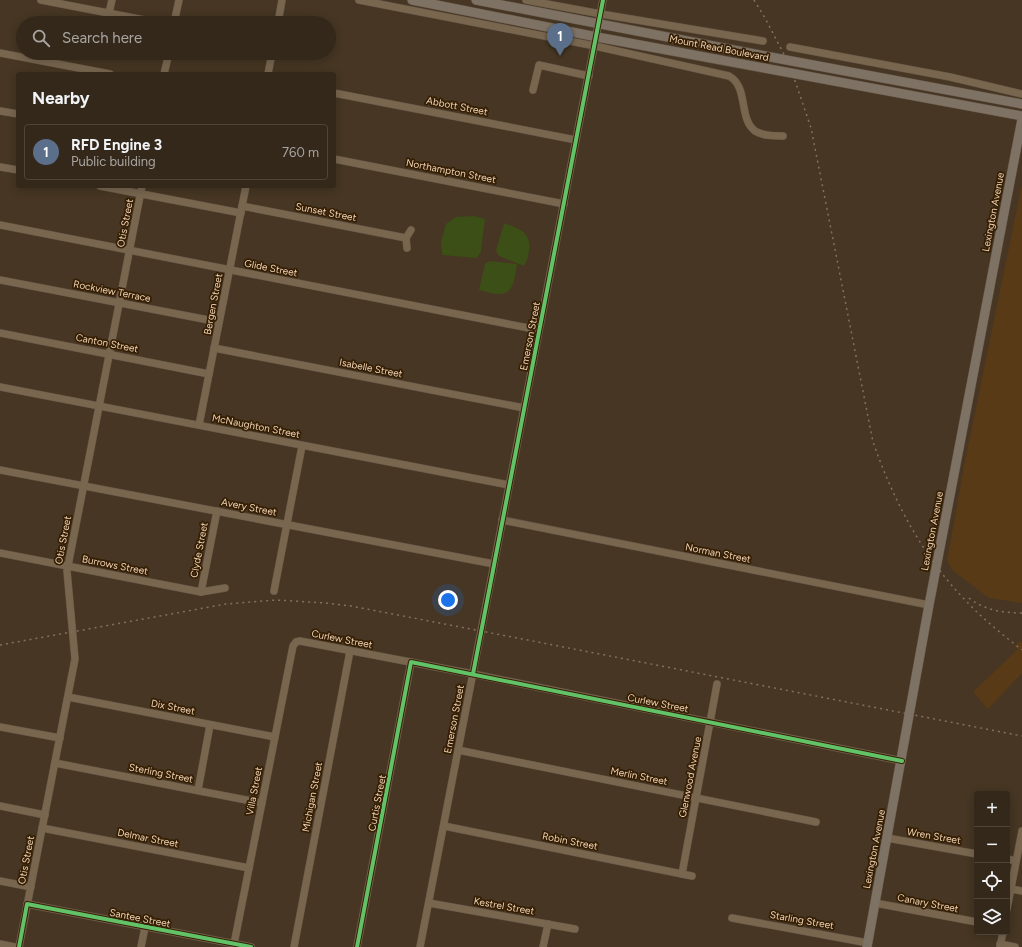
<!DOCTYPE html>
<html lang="en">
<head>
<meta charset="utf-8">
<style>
	:root { --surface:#34281a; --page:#3f3427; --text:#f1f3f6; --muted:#a9a6a2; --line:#4e4439; --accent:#d93025 }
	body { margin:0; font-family:Figtree,sans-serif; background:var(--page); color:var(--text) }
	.controls { position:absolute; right:12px; bottom:12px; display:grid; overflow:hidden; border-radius:4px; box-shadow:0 2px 10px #0003 }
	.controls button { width:36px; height:36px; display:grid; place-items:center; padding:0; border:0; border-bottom:1px solid var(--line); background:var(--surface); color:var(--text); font:20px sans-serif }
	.you { position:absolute; left:448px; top:600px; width:14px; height:14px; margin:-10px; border:3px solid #fff; border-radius:50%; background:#1a73e8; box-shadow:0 0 0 6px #1a73e833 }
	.badge { display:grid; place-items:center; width:26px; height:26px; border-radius:50%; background:var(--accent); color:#fff; font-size:13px; font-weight:700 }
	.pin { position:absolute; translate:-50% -33px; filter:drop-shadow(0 1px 2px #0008) }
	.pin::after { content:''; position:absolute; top:21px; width:14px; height:12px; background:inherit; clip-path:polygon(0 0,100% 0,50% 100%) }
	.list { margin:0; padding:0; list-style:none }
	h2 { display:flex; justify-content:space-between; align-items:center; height:52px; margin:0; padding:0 16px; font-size:17px }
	h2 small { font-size:13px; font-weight:400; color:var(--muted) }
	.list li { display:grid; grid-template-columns:26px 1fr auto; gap:12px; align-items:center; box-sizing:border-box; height:56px; margin:0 8px 8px; padding:0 8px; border:1px solid var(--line); border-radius:4px }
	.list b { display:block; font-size:15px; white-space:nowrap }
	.list p { margin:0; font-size:13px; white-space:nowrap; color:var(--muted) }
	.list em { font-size:13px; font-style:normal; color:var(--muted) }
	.icon { flex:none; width:22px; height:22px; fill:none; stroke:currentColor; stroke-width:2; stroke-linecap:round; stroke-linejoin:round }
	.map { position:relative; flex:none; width:1022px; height:947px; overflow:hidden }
	.search { position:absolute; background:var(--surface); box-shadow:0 2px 10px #0003; left:16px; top:16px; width:320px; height:44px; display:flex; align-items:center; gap:10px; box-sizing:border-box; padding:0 14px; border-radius:22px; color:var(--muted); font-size:15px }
	.panel { position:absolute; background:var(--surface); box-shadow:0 2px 10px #0003; left:16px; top:72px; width:320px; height:116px; border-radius:4px }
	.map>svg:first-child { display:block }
	.built { fill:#583a17 }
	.green { fill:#3c4f16 }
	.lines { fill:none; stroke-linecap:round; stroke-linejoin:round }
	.minor-casing { stroke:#625242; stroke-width:8 }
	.major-casing { stroke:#625242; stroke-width:10 }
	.minor { stroke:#78664f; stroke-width:7 }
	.major { stroke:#7d7264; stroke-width:9 }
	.rail { stroke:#82725f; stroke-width:1.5; stroke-dasharray:2 4; stroke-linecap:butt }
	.cycleway-casing { stroke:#351f04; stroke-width:6 }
	.cycleway { stroke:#61c268; stroke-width:4 }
	.labels { text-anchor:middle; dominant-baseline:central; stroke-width:3.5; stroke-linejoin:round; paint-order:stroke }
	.street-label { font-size:10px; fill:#f2d4b6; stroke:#351f04 }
</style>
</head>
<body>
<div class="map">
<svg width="1022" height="947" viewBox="0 0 1022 947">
	<rect width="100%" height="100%" fill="#463623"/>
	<g class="built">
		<polygon points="1022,184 1022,603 989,598 953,571 947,561 965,461"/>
		<polygon points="1022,641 1022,673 988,709 973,692 1018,649 1014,646"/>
	</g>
	<g class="green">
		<polygon points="474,216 485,219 481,251 477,258 442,255 441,241 446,224 456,217"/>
		<path d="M504 223C509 225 517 227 522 231 533 239 530 255 524 266L499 256 496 251Z"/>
		<path d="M489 261 517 264C513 294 509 299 479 290L485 264Z"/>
	</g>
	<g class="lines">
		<defs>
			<g id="minor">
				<polyline points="41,0 160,23"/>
				<path d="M359 0 595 46 729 76C749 87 738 118 755 131 763 136 774 136 783 136"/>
				<polyline points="526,0 601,14 763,41"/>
				<polyline points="109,13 112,0"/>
				<polyline points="174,23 179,0"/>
				<polyline points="278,23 282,0"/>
				<polyline points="790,47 950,77 1022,94"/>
				<polyline points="0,53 110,74"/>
				<polyline points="164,74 169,53"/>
				<polyline points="268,74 272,53"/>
				<polyline points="533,90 539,65 589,76"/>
				<polyline points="334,93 576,140"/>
				<polyline points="0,111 18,114"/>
				<polyline points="334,159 564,204"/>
				<polyline points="0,167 18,170"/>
				<polyline points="100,186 241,213"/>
				<polyline points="242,206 406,238"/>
				<polyline points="0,225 539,330"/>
				<polyline points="407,248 406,238 411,230"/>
				<polyline points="0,280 219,322"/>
				<polyline points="0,333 209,374"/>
				<polyline points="214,348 524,408"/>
				<polyline points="0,387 509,485"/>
				<polyline points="199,425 246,186"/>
				<polyline points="0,470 494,564"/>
				<polyline points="502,520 929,605"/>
				<polyline points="0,553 201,592 225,588"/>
				<polyline points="274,591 302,446"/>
				<polyline points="201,592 217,511"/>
				<polyline points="68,697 275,737"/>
				<polyline points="0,727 60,738"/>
				<polyline points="458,750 816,822"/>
				<polyline points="55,763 262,803"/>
				<polyline points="198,790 210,725"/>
				<polyline points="0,806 45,815"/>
				<polyline points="444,826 692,876"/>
				<polyline points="42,828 249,868"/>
				<polyline points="887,838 977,854"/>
				<polyline points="1007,859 1016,861"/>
				<polyline points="682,874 717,684"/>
				<polyline points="0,881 31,887"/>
				<polyline points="1011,889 1022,891"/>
				<polyline points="429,903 575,929"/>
				<polyline points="875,903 977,922"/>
				<polyline points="27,904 251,947"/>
				<polyline points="1007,909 1022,831"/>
				<polyline points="732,918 868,943"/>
				<polyline points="0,944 15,947"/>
				<polyline points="234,944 293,646 296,642 300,641 473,674 902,761"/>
				<polyline points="1000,944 1015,947"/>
				<polyline points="19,947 75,659 67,571 142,186"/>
				<polyline points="141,947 145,927"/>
				<polyline points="294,947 350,651"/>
				<polyline points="357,947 411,662"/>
				<polyline points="420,947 603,0"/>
				<polyline points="543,947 548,924"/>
				<polyline points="1000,947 1003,932"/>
			</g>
			<g id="major">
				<polyline points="412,0 597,37 1022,116"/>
				<polyline points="476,0 781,59 1022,104"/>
				<polyline points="867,947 929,605 1022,119"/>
			</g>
		</defs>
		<use href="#minor" class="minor-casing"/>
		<use href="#major" class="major-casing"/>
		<use href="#minor" class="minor"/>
		<use href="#major" class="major"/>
		<g class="rail">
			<path d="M754 0 765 18 790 66 811 128 873 442C894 502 923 557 967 602 984 620 1003 635 1022 650"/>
			<path d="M969 598C984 610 1003 613 1022 613"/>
			<polyline points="0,645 226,604 276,600 326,603 351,606 481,631 1022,736"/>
		</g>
		<defs>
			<g id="cycleway">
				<polyline points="473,674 603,0"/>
				<polyline points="19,947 27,904 251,947"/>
				<polyline points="357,947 411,662 902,761"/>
			</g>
		</defs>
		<use href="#cycleway" class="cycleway-casing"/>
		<use href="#cycleway" class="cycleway"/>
	</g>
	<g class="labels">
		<g class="street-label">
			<text transform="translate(719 48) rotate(11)">Mount Read Boulevard</text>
			<text transform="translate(457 106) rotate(11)">Abbott Street</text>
			<text transform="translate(451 171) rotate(11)">Northampton Street</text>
			<text transform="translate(326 212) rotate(11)">Sunset Street</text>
			<text transform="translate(993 212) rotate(-79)">Lexington Avenue</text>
			<text transform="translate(125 223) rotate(-79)">Otis Street</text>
			<text transform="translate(271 268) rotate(11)">Glide Street</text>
			<text transform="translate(112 291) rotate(11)">Rockview Terrace</text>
			<text transform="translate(213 304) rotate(-79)">Bergen Street</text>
			<text transform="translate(530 336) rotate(-79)">Emerson Street</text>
			<text transform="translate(107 343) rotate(11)">Canton Street</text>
			<text transform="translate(371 368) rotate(11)">Isabelle Street</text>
			<text transform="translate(256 426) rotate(11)">McNaughton Street</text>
			<text transform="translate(249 507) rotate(11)">Avery Street</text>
			<text transform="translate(932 531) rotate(-79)">Lexington Avenue</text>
			<text transform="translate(63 540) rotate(-79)">Otis Street</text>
			<text transform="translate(199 550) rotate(-79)">Clyde Street</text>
			<text transform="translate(718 553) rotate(11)">Norman Street</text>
			<text transform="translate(115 565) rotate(11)">Burrows Street</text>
			<text transform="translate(342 639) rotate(11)">Curlew Street</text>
			<text transform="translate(658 703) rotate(11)">Curlew Street</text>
			<text transform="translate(173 707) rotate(11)">Dix Street</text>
			<text transform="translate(454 719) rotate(-79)">Emerson Street</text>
			<text transform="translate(161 773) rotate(11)">Sterling Street</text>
			<text transform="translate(639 776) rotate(11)">Merlin Street</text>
			<text transform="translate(690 777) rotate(-79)">Glenwood Avenue</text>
			<text transform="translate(254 791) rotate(-79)">Villa Street</text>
			<text transform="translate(312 797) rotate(-79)">Michigan Street</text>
			<text transform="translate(377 803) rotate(-79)">Curtis Street</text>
			<text transform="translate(934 836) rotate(10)">Wren Street</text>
			<text transform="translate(148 838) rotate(11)">Delmar Street</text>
			<text transform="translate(570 841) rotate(11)">Robin Street</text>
			<text transform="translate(874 849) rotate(-79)">Lexington Avenue</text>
			<text transform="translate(26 860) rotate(-79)">Otis Street</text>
			<text transform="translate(928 903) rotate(11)">Canary Street</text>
			<text transform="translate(504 906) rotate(10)">Kestrel Street</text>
			<text transform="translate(140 918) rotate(11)">Santee Street</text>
			<text transform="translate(802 920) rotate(10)">Starling Street</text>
		</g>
	</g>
</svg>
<div class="controls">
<button>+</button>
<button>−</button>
<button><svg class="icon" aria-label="locate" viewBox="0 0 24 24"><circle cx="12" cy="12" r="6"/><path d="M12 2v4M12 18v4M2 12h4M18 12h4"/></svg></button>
<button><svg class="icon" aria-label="layers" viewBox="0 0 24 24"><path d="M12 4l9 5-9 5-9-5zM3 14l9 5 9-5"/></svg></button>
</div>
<div class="you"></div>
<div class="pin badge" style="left:560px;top:56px;background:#5c6f8a">1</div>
<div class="search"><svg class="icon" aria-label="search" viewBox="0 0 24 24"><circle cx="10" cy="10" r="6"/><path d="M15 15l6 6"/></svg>Search here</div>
<section class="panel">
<h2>Nearby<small></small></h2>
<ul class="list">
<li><span class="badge" style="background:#5c6f8a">1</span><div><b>RFD Engine 3</b><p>Public building</p></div><em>760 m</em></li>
</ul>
</section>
</div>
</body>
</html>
